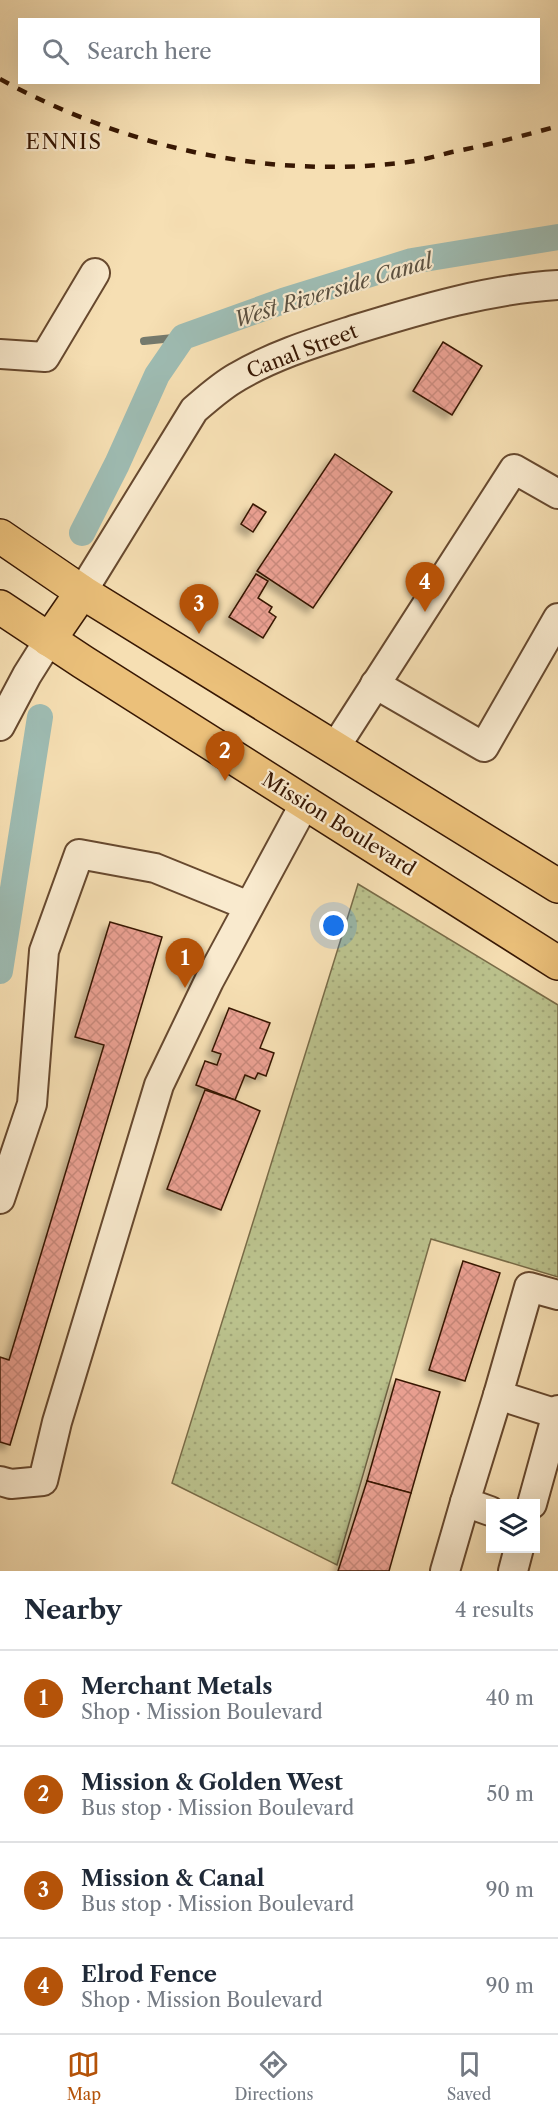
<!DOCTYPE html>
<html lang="en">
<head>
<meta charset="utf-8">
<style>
	:root { --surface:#fff; --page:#f6f6f7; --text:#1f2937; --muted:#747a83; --line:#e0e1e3; --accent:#b45309 }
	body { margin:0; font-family:"Libre Caslon Text",serif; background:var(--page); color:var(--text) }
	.controls { position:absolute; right:18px; bottom:18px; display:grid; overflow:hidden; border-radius:0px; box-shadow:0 6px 24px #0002 }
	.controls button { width:54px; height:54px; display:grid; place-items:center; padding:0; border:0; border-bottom:2px solid var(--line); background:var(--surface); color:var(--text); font:30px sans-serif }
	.you { position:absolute; left:334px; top:926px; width:21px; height:21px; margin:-15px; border:4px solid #fff; border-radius:50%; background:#1a73e8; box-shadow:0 0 0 9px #1a73e833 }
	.badge { display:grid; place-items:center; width:39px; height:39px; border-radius:50%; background:var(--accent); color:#fff; font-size:20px; font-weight:700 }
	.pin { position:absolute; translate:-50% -50px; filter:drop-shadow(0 2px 3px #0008) }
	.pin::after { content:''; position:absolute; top:32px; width:21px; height:18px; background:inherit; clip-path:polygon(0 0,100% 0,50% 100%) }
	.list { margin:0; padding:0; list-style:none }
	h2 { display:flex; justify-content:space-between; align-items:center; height:78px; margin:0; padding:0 24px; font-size:26px }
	h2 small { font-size:20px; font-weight:400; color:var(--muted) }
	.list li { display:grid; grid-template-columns:39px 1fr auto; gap:18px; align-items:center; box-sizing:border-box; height:96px; padding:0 24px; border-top:2px solid var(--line) }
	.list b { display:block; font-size:22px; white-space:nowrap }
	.list p { margin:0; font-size:20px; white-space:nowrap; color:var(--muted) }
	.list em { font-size:20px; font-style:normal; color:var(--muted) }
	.icon { flex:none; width:33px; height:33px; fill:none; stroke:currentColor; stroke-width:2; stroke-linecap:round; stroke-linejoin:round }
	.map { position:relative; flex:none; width:558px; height:1571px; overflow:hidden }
	.search { position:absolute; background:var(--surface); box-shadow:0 6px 24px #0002; left:18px; right:18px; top:18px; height:66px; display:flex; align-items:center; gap:15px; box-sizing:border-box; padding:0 21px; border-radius:0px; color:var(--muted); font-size:22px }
	.sheet { height:462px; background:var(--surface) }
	nav { display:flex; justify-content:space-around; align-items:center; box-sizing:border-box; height:84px; border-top:2px solid var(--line); background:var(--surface); font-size:16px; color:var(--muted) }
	nav a { display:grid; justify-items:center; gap:3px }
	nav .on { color:var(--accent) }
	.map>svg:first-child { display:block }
	.grass { fill:url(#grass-dots); stroke:#796c48; stroke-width:1.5 }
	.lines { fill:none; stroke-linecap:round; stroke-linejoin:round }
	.stream { stroke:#757a6d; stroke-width:8 }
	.canal { stroke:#9ebcb3; stroke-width:26 }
	.building { fill:url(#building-cross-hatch); stroke:#371703; stroke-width:1.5; filter:url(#shadow) }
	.minor-casing { stroke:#67492f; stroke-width:32 }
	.major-casing { stroke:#371703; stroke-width:36 }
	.minor { stroke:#f9eace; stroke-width:28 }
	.major { stroke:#ebc07a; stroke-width:33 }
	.rail { stroke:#371703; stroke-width:4.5; stroke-dasharray:10 10; stroke-linecap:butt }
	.labels { text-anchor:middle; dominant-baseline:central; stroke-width:4.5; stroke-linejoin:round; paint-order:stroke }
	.street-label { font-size:20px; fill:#371703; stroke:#f9eace }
	.neighbourhood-label { font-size:21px; letter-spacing:1.5px; fill:#371703; stroke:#f9eace }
	.water-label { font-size:21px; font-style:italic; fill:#5b5141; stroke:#f9eace }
</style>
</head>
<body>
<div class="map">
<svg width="558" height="1571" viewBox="0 0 558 1571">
	<defs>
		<pattern id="grass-dots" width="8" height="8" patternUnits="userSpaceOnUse" patternTransform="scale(1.5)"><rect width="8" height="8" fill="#bbc28d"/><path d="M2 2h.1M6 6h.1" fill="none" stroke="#a1a678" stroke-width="1.8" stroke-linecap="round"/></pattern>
		<pattern id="building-cross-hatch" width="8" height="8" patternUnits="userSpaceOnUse" patternTransform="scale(1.5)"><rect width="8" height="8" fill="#eba193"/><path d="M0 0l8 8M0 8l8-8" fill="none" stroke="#ca8a7d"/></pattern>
		<filter id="shadow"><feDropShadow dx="-5.5" dy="5.5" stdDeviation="3" flood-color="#0004"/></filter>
	</defs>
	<rect width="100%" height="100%" fill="#f6dfb3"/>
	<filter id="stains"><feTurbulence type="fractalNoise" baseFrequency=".00333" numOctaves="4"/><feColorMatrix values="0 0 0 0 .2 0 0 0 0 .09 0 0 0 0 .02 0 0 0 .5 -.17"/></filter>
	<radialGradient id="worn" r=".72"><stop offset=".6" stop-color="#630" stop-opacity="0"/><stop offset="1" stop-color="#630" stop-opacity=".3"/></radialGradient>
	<polygon class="grass" points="358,884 558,1005 558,1277 431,1239 337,1565 172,1483"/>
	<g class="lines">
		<polyline class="stream" points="144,341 183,337"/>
		<g class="canal">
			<polyline points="82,533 117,464 157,375 183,337 283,301 412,261 558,237"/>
			<polyline points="0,971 40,717"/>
		</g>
	</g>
	<g class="building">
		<polygon points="443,342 482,366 452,415 413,391"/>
		<polygon points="335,454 392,492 313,608 257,571"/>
		<polygon points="253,504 266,512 253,532 241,524"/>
		<polygon points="256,574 268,581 258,598 272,607 269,612 276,617 263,638 229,617"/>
		<polygon points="110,922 162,937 10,1445 0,1442 0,1357 9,1360 104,1045 75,1037"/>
		<polygon points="229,1008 270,1023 260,1048 274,1053 266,1076 258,1073 255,1079 245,1075 235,1100 196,1085 205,1061 217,1065 221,1054 212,1051"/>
		<polygon points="205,1090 235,1100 260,1111 221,1210 167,1189"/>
		<polygon points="463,1261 500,1273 465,1381 429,1370"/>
		<polygon points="396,1379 440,1392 411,1493 367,1481"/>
		<polygon points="367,1481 411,1493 389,1571 338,1571"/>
	</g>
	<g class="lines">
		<defs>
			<g id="minor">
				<polyline points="0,354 45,357 95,273"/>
				<path d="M82 592 194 410C208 398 221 386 237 377 274 355 317 342 357 329 422 309 489 289 558 285"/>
				<polyline points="375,684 484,747 558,618"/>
				<polyline points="0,726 27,675 49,640"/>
				<polyline points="334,749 514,469 558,494"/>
				<polyline points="0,1199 32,1104 44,951 79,854 155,868 249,906"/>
				<polyline points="557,1414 498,1395 529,1287 558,1295"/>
				<polyline points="0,1481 11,1484 43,1481 57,1422 159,1085 209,981 305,803"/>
				<polyline points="532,1504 558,1410"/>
				<polyline points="490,1511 465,1502 498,1395"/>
				<polyline points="445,1571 465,1502"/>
				<polyline points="513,1571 519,1548"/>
			</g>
			<g id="major">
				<polyline points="0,536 82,592 558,886"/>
				<polyline points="0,607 83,662 558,963"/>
				<polyline points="49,640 82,592"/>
			</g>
		</defs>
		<use href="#minor" class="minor-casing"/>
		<use href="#major" class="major-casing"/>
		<use href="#minor" class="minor"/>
		<use href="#major" class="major"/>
		<path class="rail" d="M0 79C124 147 266 180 408 162 422 160 437 156 452 152 488 145 523 136 558 126"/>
	</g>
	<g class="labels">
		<g class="street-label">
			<text transform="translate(302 351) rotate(-21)">Canal Street</text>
			<text transform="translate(339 824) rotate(32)">Mission Boulevard</text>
		</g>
		<g class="neighbourhood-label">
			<text x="64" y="141">ENNIS</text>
		</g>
		<g class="water-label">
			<text transform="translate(333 290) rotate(-17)">West Riverside Canal</text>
		</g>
	</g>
	<rect width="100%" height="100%" filter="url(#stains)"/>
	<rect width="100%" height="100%" fill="url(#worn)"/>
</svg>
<div class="controls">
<button><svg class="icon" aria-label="layers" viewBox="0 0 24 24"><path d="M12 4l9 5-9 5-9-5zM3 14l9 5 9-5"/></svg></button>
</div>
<div class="you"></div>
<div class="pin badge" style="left:185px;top:988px">1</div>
<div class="pin badge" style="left:225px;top:781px">2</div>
<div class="pin badge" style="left:199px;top:634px">3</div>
<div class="pin badge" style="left:425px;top:612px">4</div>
<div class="search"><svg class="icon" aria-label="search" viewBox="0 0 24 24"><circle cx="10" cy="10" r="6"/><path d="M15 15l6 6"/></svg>Search here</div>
</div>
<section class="sheet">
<h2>Nearby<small>4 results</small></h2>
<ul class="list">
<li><span class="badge">1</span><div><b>Merchant Metals</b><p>Shop · Mission Boulevard</p></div><em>40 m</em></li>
<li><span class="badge">2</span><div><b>Mission &amp; Golden West</b><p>Bus stop · Mission Boulevard</p></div><em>50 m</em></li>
<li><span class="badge">3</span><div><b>Mission &amp; Canal</b><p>Bus stop · Mission Boulevard</p></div><em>90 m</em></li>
<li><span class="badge">4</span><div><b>Elrod Fence</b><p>Shop · Mission Boulevard</p></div><em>90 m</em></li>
</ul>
</section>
<nav>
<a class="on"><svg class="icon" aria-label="map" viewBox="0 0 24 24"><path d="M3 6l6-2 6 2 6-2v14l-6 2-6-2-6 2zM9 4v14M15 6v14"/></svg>Map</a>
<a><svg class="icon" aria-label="directions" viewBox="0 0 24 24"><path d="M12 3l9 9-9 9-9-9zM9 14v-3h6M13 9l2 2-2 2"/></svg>Directions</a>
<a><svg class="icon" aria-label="saved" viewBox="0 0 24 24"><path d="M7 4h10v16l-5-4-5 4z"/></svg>Saved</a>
</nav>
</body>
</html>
